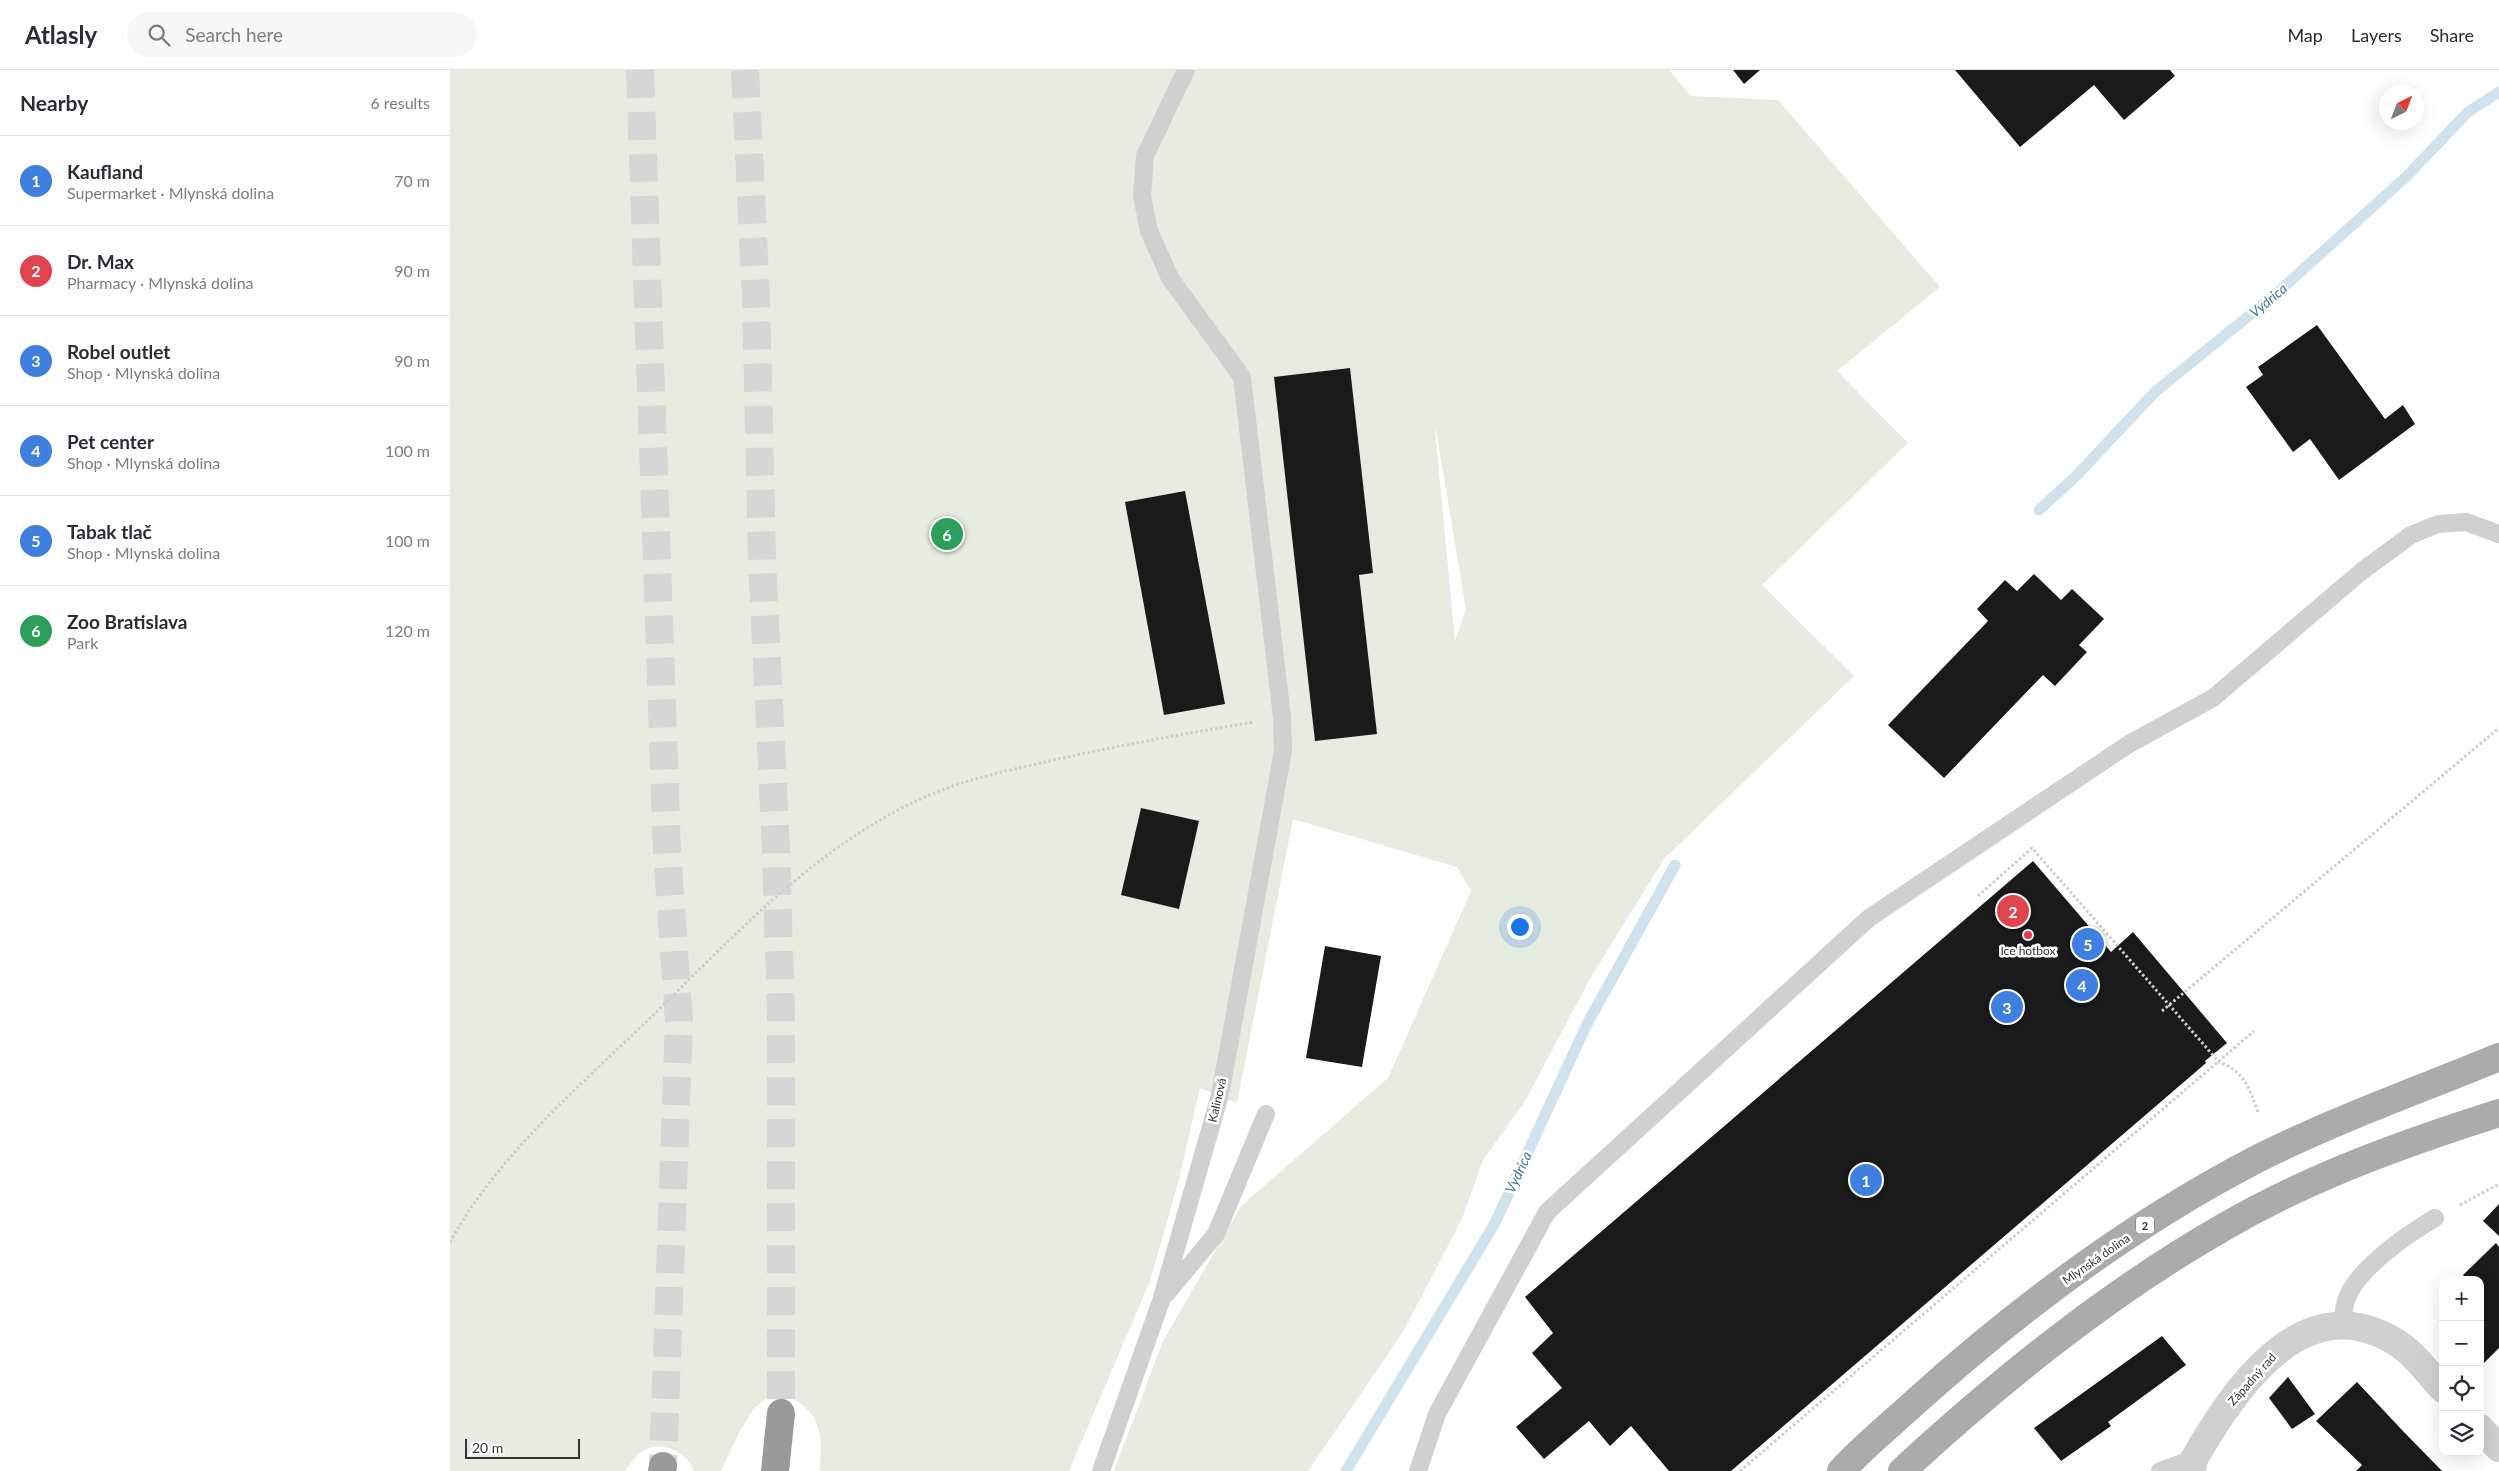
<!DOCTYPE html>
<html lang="en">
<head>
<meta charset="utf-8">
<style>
	:root { --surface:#fff; --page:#f7f7f7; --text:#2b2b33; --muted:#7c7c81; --line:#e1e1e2; --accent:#db2777 }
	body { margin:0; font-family:Lato,sans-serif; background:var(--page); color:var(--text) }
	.controls { position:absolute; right:15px; bottom:15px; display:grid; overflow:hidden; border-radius:10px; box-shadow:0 5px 20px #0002 }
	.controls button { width:45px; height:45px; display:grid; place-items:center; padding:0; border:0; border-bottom:1px solid var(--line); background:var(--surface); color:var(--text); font:25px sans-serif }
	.compass { position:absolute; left:1929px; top:15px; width:45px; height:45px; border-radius:50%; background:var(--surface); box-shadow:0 5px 20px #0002; rotate:42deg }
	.scale { position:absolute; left:15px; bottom:12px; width:115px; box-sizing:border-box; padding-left:5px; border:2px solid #333; border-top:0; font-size:14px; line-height:18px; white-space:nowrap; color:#333; -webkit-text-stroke:4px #fff; paint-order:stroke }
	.you { position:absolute; left:1069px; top:856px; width:18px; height:18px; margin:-12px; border:4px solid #fff; border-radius:50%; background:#1a73e8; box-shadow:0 0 0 8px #1a73e833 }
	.badge { display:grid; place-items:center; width:32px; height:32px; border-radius:50%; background:var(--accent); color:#fff; font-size:16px; font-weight:700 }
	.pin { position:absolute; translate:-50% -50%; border:2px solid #fff; box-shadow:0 1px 5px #0006 }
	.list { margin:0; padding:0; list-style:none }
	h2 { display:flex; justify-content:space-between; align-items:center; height:65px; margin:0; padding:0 20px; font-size:21px }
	h2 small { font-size:16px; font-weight:400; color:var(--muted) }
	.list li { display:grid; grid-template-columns:32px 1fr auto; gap:15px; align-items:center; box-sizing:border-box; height:90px; padding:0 20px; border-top:1px solid var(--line) }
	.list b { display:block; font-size:19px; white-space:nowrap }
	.list p { margin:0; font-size:16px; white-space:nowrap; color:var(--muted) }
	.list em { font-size:16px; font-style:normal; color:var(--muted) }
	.icon { flex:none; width:28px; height:28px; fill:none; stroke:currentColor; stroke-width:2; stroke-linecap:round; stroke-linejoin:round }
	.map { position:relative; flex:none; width:2049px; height:1401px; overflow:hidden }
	header { display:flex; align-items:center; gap:30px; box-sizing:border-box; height:70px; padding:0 25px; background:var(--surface); border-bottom:1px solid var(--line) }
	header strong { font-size:24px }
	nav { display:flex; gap:28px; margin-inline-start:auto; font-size:18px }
	.search { width:350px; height:45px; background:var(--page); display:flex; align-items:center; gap:12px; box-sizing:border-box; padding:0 18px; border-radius:28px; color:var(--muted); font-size:19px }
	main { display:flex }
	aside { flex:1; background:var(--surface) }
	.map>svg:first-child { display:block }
	.green { fill:#e6ecdf; fill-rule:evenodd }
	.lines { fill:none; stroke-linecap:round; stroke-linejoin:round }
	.stream { stroke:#cfe2ee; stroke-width:11 }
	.building { fill:#1a1a1a }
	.motorway-tunnel { stroke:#d6d6d6; stroke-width:28; stroke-dasharray:28 14; stroke-linecap:butt }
	.path { stroke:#cdcdcd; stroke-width:3; stroke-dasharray:2.5 2.5; stroke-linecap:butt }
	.service { stroke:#d0d0d0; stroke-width:18 }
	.minor { stroke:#d0d0d0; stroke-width:28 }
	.primary { stroke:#ababab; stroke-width:28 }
	.motorway { stroke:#9a9a9a; stroke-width:28 }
	.poi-dot { fill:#e63946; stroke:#fff; stroke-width:2 }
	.labels { text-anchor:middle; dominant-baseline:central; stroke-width:5; stroke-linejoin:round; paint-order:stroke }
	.shield { fill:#fff; stroke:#707070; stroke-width:1 }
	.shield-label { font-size:11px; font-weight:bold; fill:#333 }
	.poi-label { font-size:12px; fill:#333; stroke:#fff }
	.street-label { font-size:12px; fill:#333; stroke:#fff }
	.water-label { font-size:14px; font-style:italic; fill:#3f7597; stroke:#fff }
</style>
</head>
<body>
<header>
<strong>Atlasly</strong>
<div class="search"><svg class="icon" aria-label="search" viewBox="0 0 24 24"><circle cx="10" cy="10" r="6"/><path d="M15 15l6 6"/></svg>Search here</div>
<nav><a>Map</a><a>Layers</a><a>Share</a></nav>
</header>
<main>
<aside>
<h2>Nearby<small>6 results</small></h2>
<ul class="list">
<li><span class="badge" style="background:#3f7fe0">1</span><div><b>Kaufland</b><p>Supermarket · Mlynská dolina</p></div><em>70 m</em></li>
<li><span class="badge" style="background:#e0444e">2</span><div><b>Dr. Max</b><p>Pharmacy · Mlynská dolina</p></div><em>90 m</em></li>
<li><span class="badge" style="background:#3f7fe0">3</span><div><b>Robel outlet</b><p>Shop · Mlynská dolina</p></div><em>90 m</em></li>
<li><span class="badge" style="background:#3f7fe0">4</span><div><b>Pet center</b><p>Shop · Mlynská dolina</p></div><em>100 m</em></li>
<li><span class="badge" style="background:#3f7fe0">5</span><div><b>Tabak tlač</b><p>Shop · Mlynská dolina</p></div><em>100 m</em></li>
<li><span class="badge" style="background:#2e9e5b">6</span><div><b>Zoo Bratislava</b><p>Park</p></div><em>120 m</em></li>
</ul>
</aside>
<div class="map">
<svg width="2049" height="1401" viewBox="0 0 2049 1401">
	<rect width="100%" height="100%" fill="#fff"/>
	<path class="green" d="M0 0H1219L1241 26 1328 30 1490 217 1387 301 1458 373 1312 515 1404 606 1214 789 1141 907 1074 1033 1033 1090 1012 1149 953 1262 858 1401H664L713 1271 791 1136 938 1008 1021 821 1007 797 843 749 787 1033 750 1018 729 1109 700 1211 619 1401H370C370 1387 373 1368 367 1355 359 1332 329 1315 309 1334 293 1349 281 1381 271 1401H244C237 1382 213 1370 194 1380 186 1385 181 1393 175 1401H0ZM986 360 1016 539 1005 571 985 360Z"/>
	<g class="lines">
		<g class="stream">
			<polyline points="1589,440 1626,406 1705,322 1828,222 1956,107 2018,42 2049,22"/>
			<polyline points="896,1401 1045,1153 1137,954 1225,795"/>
		</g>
	</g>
	<g class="building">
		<polygon points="1283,0 1310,0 1294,14"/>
		<polygon points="1505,0 1720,0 1725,6 1674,50 1644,15 1570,77"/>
		<polygon points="1867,255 1935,349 1953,335 1965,354 1889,410 1860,369 1843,382 1796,317 1813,305 1808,297"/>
		<polygon points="900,298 923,503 909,505 927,664 865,671 824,307"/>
		<polygon points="735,421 775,634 714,645 675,432"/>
		<polygon points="1584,504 1611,530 1622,519 1654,549 1629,575 1637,582 1605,616 1593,605 1494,708 1438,655 1538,551 1527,539 1555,510 1567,521"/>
		<polygon points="691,738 749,751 729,839 671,825"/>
		<polygon points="1583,791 1661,882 1683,862 1777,973 1755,991 1756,993 1281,1401 1219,1401 1181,1356 1160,1376 1139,1351 1094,1389 1066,1357 1112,1318 1082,1283 1103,1263 1075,1227"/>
		<polygon points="875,876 931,886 912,997 856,988"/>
		<polygon points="2049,1134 2049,1166 2033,1151"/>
		<polygon points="2046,1173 2049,1177 2049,1278 2033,1294 2030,1291 2030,1210 2017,1210 2013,1205"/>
		<polygon points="1712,1266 1736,1295 1658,1352 1661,1356 1611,1391 1584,1358"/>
		<polygon points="1838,1307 1865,1344 1842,1359 1819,1328"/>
		<polygon points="1907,1312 1951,1359 1992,1401 1906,1401 1912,1395 1866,1351"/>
	</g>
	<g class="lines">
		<g class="motorway-tunnel">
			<polyline points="190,0 217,782 229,951 213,1396"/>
			<polyline points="295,0 306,228 312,491 326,779 331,945 331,1343"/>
		</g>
		<g class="path">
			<path d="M1528 826 1582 778 1769 992C1795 1002 1799 1018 1808 1042"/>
			<polyline points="1712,941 2049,658"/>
			<polyline points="2010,1135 2049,1114"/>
			<path d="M0 1172C47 1087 125 1020 195 953 288 863 380 758 506 715 539 704 574 697 608 689 673 675 738 663 804 652"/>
			<polyline points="1290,1401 1804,961"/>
		</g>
		<g class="service">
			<polyline points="716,1224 766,1164 816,1044"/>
			<path d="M1892 1254C1893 1247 1894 1238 1896 1231 1905 1200 1958 1164 1985 1148"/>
			<polyline points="651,1401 711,1231 770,1025 833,681 832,647 792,307 720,208 699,161 692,126 695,86 736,0"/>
			<polyline points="968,1401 987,1344 1097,1142 1419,848 1679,674 1763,628 1912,501 1961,465 1988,454 2016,452 2049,464"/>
			<polyline points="1710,1401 1744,1389"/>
		</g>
		<g class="minor">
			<polyline points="2030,1358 2049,1378"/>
			<path d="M1742 1401 1744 1389C1786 1315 1858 1210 1953 1277 1968 1288 1980 1306 1993 1319"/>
		</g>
		<g class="primary">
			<path d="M1391 1401C1413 1377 1439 1356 1463 1334 1568 1239 1683 1153 1809 1088 1887 1049 1969 1020 2049 987"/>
			<path d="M1452 1401C1551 1310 1657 1224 1774 1157 1860 1107 1954 1073 2049 1043"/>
		</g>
		<g class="motorway">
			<polyline points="212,1401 213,1396"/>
			<polyline points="325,1401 331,1343"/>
		</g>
	</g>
	<circle class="poi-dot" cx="1578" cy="865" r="5"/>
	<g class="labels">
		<rect class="shield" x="1686" y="1146.5" width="18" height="17" rx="4"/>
		<g class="shield-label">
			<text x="1695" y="1155">2</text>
		</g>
		<g class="poi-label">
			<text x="1578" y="880">Ice hotbox</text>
		</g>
		<g class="street-label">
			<text transform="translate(767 1030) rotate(-77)">Kalinová</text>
			<text transform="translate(1646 1189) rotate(-35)">Mlynská dolina</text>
			<text transform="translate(1802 1309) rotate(-48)">Západný rad</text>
		</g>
		<g class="water-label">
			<text transform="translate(1818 230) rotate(-40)">Vydrica</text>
			<text transform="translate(1068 1102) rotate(-65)">Vydrica</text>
		</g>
	</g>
</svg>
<div class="controls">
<button>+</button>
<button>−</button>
<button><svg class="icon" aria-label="locate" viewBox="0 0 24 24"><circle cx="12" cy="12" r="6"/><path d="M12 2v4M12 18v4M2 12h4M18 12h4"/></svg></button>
<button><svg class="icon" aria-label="layers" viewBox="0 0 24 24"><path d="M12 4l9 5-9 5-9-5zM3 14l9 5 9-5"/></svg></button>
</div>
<svg class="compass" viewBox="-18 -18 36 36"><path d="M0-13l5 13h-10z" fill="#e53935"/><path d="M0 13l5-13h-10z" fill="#7c7c81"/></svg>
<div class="scale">20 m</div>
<div class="you"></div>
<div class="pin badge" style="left:1416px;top:1110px;background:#3f7fe0">1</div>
<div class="pin badge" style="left:1563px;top:841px;background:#e0444e">2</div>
<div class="pin badge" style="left:1557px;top:937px;background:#3f7fe0">3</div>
<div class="pin badge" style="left:1632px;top:915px;background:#3f7fe0">4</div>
<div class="pin badge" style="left:1638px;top:874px;background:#3f7fe0">5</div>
<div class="pin badge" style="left:497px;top:464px;background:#2e9e5b">6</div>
</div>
</main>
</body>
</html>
